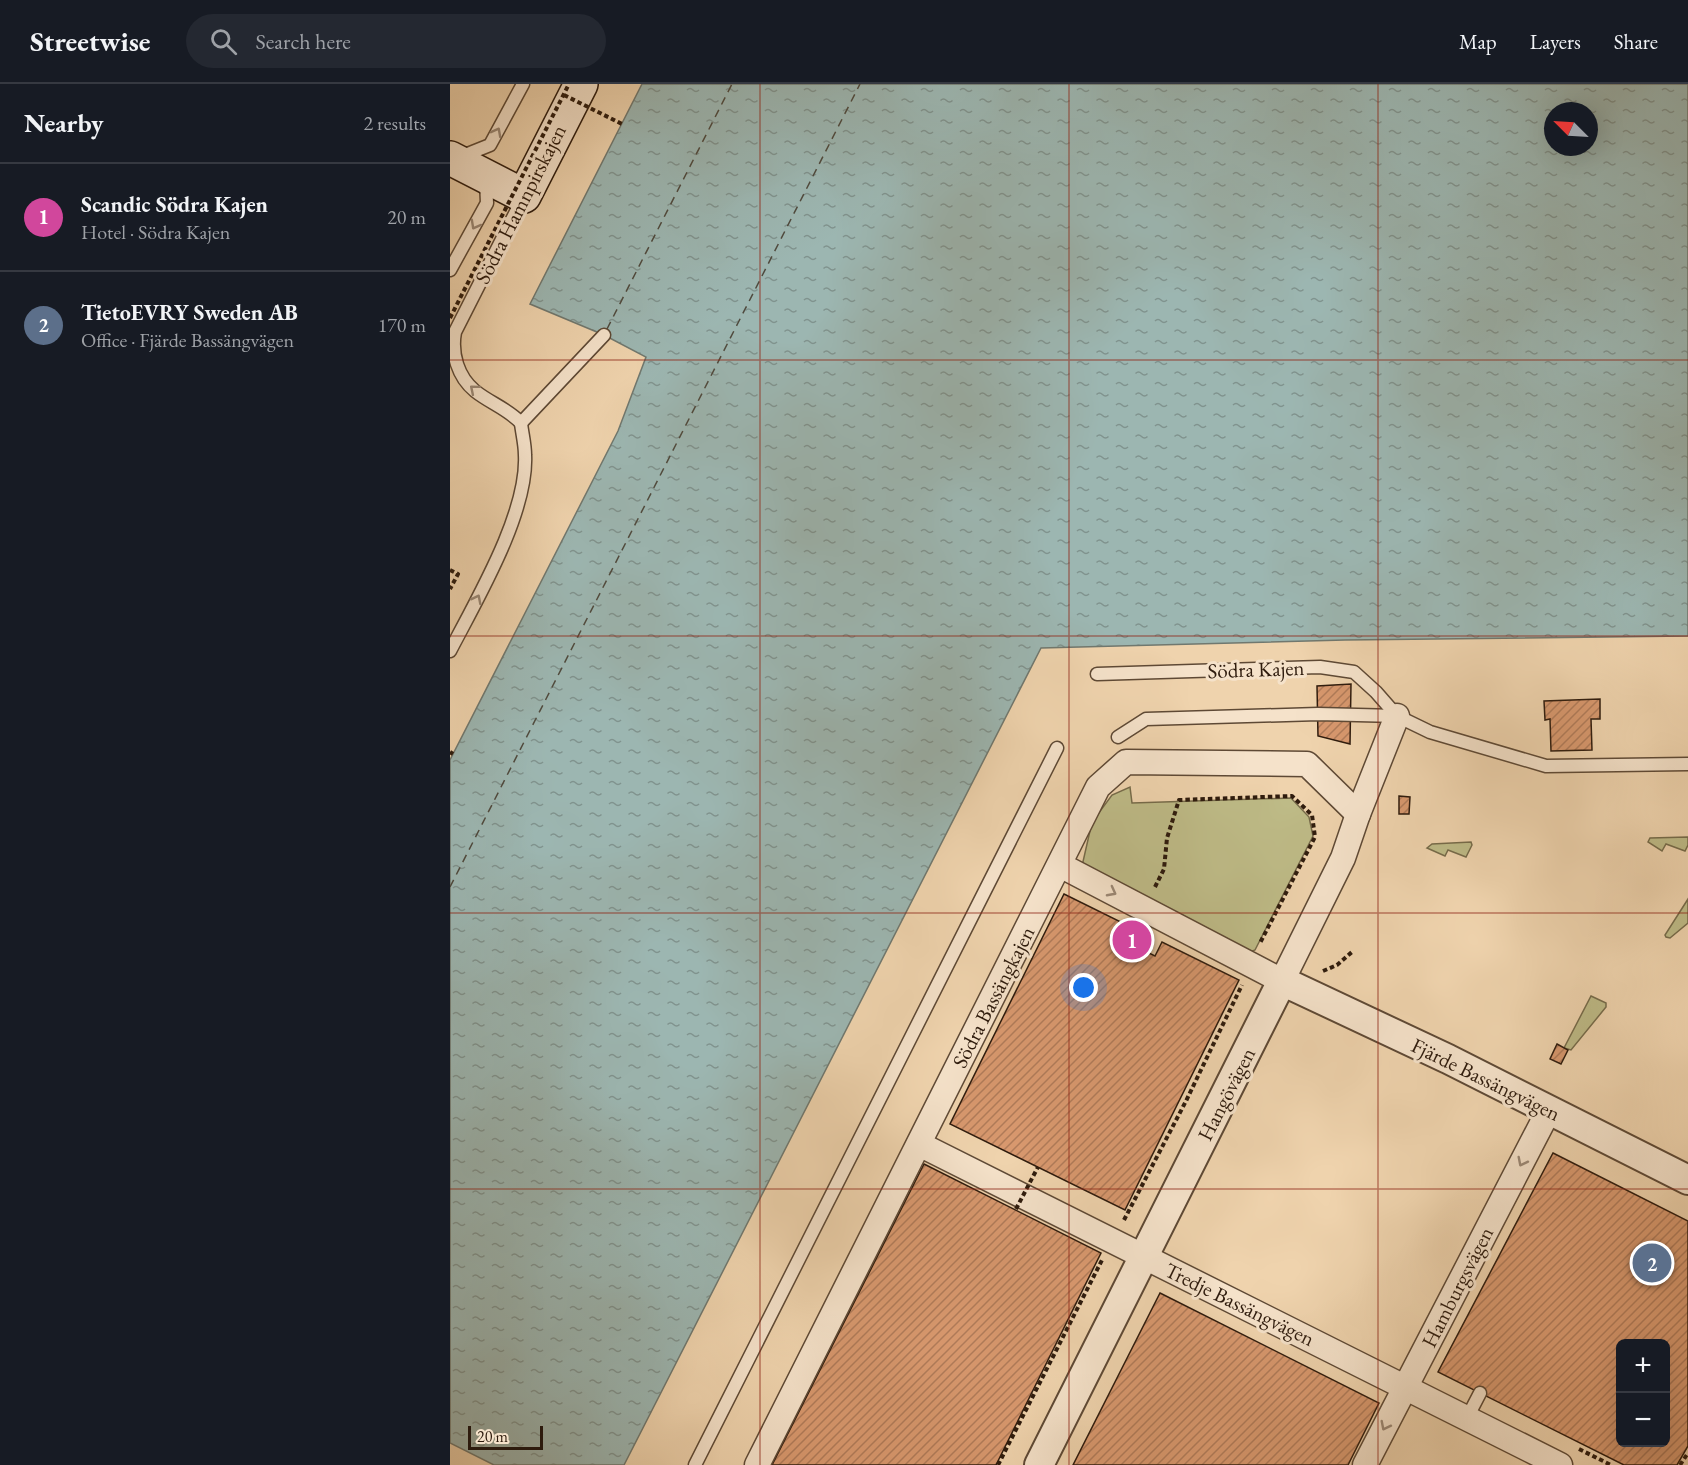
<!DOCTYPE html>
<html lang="en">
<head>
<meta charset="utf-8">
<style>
	:root { --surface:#171b24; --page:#242831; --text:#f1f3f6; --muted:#9ea1a6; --line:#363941; --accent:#b45309 }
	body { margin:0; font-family:"EB Garamond",serif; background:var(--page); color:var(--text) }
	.controls { position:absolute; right:18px; bottom:18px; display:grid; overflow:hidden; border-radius:9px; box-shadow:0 6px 24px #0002 }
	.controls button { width:54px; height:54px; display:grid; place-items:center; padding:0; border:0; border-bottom:2px solid var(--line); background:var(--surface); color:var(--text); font:30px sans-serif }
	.compass { position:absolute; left:1094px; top:18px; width:54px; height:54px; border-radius:50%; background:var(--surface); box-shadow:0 6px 24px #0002; rotate:294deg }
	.scale { position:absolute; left:18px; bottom:15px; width:75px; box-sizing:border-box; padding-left:6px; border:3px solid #2e1b0d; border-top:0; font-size:16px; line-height:21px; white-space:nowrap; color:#2e1b0d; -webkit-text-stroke:4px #f5e2ca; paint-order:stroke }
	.you { position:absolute; left:634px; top:904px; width:21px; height:21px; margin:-15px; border:4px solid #fff; border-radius:50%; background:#1a73e8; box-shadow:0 0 0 9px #1a73e833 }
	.badge { display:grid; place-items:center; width:39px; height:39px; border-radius:50%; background:var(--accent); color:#fff; font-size:20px; font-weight:700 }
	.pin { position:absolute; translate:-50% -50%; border:3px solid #fff; box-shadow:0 2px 6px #0006 }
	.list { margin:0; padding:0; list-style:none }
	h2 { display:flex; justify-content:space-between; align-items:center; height:78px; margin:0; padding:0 24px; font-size:26px }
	h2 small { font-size:20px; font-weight:400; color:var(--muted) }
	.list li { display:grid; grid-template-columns:39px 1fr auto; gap:18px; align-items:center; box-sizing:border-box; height:108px; padding:0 24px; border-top:2px solid var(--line) }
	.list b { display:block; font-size:22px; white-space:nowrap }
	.list p { margin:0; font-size:20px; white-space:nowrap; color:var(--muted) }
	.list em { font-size:20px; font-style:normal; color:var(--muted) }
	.icon { flex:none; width:33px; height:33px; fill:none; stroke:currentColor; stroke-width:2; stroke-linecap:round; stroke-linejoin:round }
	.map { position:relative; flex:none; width:1238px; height:1381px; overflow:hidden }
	header { display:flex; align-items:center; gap:36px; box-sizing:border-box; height:84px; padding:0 30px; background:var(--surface); border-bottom:2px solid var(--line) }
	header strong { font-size:28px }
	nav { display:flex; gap:33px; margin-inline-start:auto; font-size:21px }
	.search { width:420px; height:54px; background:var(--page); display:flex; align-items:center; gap:15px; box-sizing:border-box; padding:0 21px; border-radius:33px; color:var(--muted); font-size:22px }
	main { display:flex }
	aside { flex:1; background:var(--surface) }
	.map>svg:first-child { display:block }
	.green { fill:#bebb87; stroke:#766b4a; stroke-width:1.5 }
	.water { fill:url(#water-ripples); stroke:#70786f; stroke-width:1.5; fill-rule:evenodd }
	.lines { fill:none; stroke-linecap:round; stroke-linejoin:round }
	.ferry { stroke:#4f4a3e; stroke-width:1.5; stroke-dasharray:8 6; stroke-linecap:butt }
	.building { fill:url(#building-hatch); stroke:#2e1b0d; stroke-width:1.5; fill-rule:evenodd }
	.service-casing { stroke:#5e4935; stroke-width:15 }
	.minor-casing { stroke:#5e4935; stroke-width:27 }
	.tertiary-casing { stroke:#5e4935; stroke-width:32 }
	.secondary-casing { stroke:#2e1b0d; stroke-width:36 }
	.path { stroke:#2e1b0d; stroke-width:4; stroke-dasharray:4.5 3; stroke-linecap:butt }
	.service { stroke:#f5e2ca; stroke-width:12 }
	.minor { stroke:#f5e2ca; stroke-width:24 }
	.tertiary { stroke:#f5e2ca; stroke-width:28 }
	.secondary { stroke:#f5e2ca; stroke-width:33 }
	.path-bridge { stroke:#2e1b0d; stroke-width:4; stroke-dasharray:4.5 3; stroke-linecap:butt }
	.oneway { stroke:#9b8875 }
	.grid { fill:none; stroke:#8f2418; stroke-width:1.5; stroke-opacity:0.55 }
	.labels { text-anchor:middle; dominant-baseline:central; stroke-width:6; stroke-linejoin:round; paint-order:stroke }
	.street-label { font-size:21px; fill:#2e1b0d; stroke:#f5e2ca }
</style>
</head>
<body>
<header>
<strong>Streetwise</strong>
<div class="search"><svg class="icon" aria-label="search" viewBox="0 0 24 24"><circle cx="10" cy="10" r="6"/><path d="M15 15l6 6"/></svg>Search here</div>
<nav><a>Map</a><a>Layers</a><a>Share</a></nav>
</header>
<main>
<aside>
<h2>Nearby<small>2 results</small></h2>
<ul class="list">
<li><span class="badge" style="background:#d1479c">1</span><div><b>Scandic Södra Kajen</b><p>Hotel · Södra Kajen</p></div><em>20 m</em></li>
<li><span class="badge" style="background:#5c6f8a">2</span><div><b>TietoEVRY Sweden AB</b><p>Office · Fjärde Bassängvägen</p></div><em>170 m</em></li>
</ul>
</aside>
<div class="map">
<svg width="1238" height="1381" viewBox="0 0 1238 1381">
	<defs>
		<pattern id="water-ripples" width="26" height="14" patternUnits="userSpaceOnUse" patternTransform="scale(1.5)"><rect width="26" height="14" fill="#9cb6b1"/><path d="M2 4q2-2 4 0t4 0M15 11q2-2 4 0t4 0" fill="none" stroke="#80938e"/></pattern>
		<pattern id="building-hatch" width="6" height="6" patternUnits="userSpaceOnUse" patternTransform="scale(1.5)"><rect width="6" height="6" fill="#d8986e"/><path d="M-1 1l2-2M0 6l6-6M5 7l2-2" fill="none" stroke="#b07b59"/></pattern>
	</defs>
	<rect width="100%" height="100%" fill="#efd3ad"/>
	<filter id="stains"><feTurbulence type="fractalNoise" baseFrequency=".00333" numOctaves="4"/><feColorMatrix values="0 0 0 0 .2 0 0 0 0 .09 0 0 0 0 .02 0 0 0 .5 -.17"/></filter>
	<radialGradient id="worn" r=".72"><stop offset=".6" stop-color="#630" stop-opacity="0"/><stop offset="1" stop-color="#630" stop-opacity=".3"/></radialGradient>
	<g class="green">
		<polygon points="680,703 682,719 841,714 859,733 863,752 805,866 798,869 632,782 642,738 662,711"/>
		<polygon points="1238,753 1238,761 1235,767 1216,760 1212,767 1198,758 1200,754"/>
		<polygon points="1021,758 1022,761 1016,773 998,766 995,772 977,764 982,760"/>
		<polygon points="1238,815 1238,839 1220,854 1216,853 1215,851"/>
		<polygon points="1141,912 1156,919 1156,923 1121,966 1114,964"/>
	</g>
	<path class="water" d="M192 0H1238V552L895 556 591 564 174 1381H44L0 1359V676L168 347 196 273 154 251 80 220ZM1103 27H1139V63H1103Z"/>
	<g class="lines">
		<g class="ferry">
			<polyline points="157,245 282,0"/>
			<polyline points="0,803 410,0"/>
		</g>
	</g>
	<g class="building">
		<polygon points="901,600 900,660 868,652 867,602"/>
		<polygon points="1150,615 1150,635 1141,635 1142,666 1101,667 1100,635 1095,636 1094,617"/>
		<polygon points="949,712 960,713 959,730 949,730"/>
		<polygon points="614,810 683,844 676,858 705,872 712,858 789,896 675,1126 500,1040"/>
		<polygon points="1107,960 1118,966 1111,980 1100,975"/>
		<path d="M1103 1069 1238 1137V1362L1227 1381H1174L988 1288ZM1170 1260H1216V1358H1170Z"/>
		<polygon points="474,1080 651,1169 546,1381 322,1381"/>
		<polygon points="710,1209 929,1319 898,1381 623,1381"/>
	</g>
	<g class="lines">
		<defs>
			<g id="service">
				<polyline points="10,73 40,61 73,0"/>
				<polyline points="0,186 37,119 36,97"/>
				<path d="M71 339C58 325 40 319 25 307 8 293 1 270 5 248L74 112"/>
				<polyline points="71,339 154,251"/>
				<path d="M0 567C27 515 78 429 75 371 75 360 72 349 71 339"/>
				<polyline points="647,590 870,583 904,588 926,608 947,632 980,648 1096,682 1238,680"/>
				<polyline points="668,653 696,635 868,630 947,632"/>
				<polyline points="1017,1334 1030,1309"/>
				<polyline points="245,1381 607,664"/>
			</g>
			<g id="minor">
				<polyline points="610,781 832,897 893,774 908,730 947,632"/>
				<polyline points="469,1060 1110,1381"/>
				<polyline points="307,1381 648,703 676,678 857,680 908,730"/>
				<polyline points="915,1381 1099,1026"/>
			</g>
			<polyline id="tertiary" points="589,1381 832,897 998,975 1238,1096"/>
			<polyline id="secondary" points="0,74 74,112 131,0"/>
		</defs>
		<use href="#service" class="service-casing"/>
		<use href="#minor" class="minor-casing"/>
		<use href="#tertiary" class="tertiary-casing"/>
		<use href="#secondary" class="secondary-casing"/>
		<g class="path">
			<polyline points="0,486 8,490 0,505"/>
			<polyline points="0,668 3,670"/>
			<polyline points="705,803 714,785 717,754 729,716 842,712 862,731 865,753 810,859"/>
			<polyline points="692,866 699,853"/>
			<polyline points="873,887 887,881 902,868"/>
			<polyline points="674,1136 736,1017 792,901"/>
			<polyline points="1129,1365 1161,1381"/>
			<polyline points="548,1381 652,1176"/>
			<polyline points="1230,1381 1238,1369"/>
		</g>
		<use href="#service" class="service"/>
		<use href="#minor" class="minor"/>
		<use href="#tertiary" class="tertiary"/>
		<use href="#secondary" class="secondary"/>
		<g class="path-bridge">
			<polyline points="114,11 172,40"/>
			<polyline points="0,234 119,0"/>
			<polyline points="566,1125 588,1083"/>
		</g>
	</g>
	<defs><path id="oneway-chevron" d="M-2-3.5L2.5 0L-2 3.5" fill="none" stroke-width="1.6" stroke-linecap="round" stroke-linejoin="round" transform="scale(1.5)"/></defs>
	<g class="oneway">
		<use href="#oneway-chevron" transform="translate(47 48) rotate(-62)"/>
		<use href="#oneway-chevron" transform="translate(25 141) rotate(119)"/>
		<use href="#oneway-chevron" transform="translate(24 305) rotate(-140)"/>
		<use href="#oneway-chevron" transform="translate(27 515) rotate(-63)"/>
		<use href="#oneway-chevron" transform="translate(662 808) rotate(28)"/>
		<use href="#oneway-chevron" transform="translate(1072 1078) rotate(117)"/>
		<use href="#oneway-chevron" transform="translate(935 1342) rotate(117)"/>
	</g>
	<path class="grid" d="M310 0V1381M619 0V1381M928 0V1381M0 276H1238M0 552H1238M0 829H1238M0 1105H1238"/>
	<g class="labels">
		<g class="street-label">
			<text transform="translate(70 120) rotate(-63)">Södra Hamnpirskajen</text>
			<text transform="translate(806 585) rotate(-2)">Södra Kajen</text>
			<text transform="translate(543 913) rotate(-63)">Södra Bassängkajen</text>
			<text transform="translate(1036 995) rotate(26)">Fjärde Bassängvägen</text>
			<text transform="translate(776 1010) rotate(-63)">Hangövägen</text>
			<text transform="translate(1007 1203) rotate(-63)">Hamburgsvägen</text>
			<text transform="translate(790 1220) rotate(26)">Tredje Bassängvägen</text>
		</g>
	</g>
	<rect width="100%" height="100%" filter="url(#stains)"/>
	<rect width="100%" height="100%" fill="url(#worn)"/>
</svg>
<div class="controls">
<button>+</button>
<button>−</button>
</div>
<svg class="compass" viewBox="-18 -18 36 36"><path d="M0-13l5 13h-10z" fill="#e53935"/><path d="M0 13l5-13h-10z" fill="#9ea1a6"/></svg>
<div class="scale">20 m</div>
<div class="you"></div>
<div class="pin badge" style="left:682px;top:856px;background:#d1479c">1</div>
<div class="pin badge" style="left:1202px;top:1179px;background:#5c6f8a">2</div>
</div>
</main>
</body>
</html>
